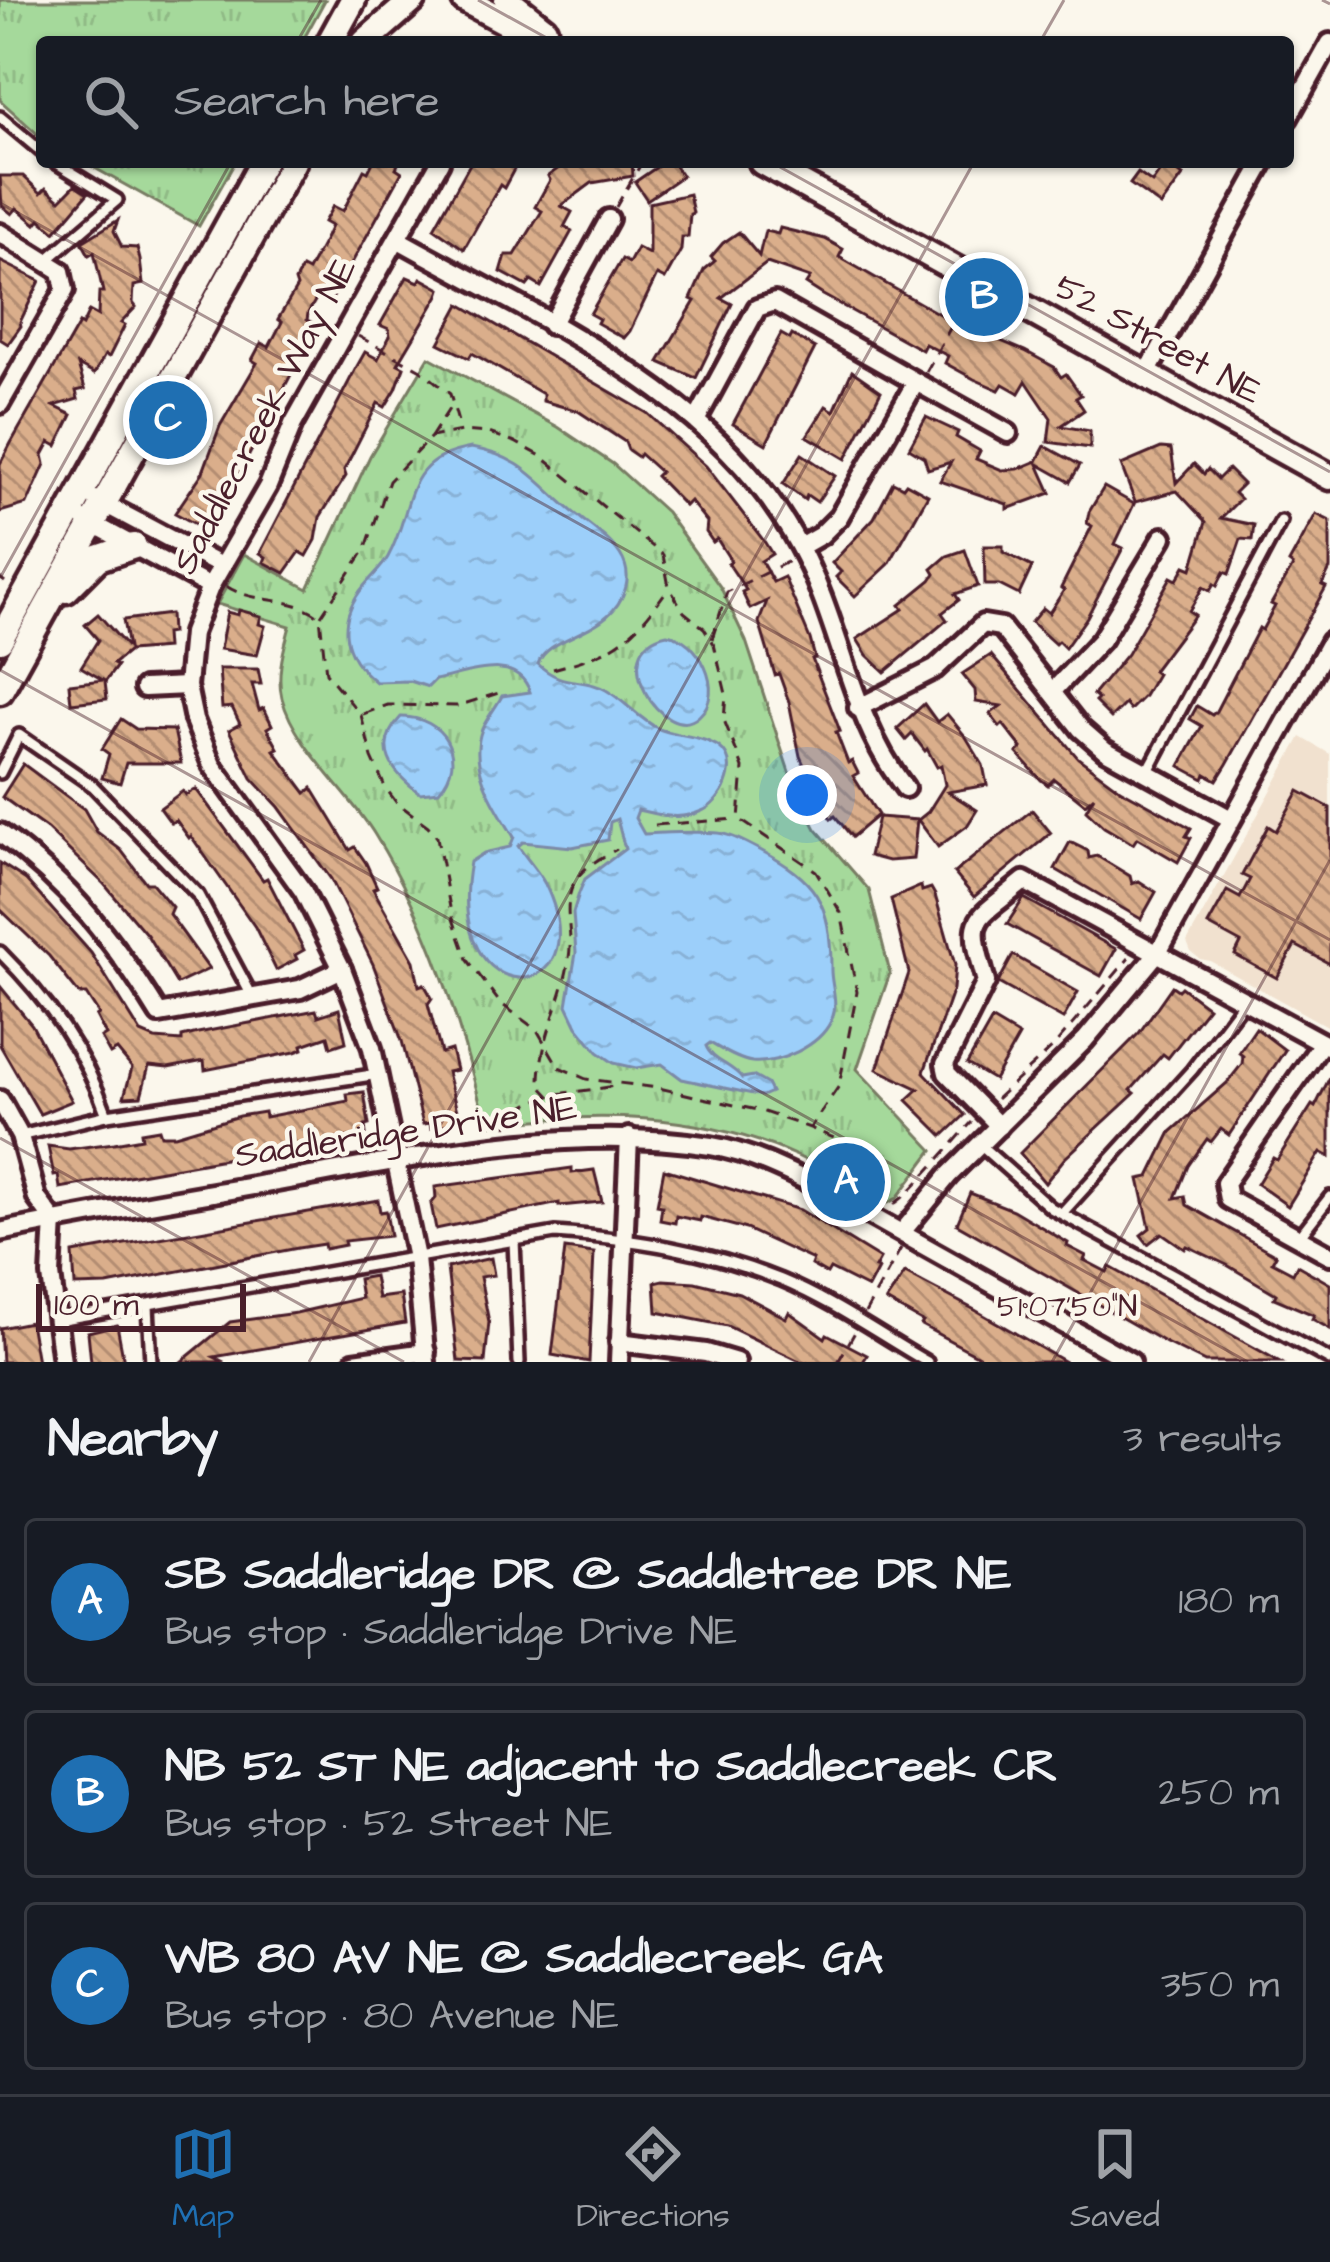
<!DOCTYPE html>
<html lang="en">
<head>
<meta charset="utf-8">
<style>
	:root { --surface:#171b24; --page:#20242c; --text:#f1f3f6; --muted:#9ea1a6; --line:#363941; --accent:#1f6fb2 }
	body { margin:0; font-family:"Architects Daughter",sans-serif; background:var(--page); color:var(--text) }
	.scale { position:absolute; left:36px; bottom:30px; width:210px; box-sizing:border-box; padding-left:12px; border:6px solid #4a1f2b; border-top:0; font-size:33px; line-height:42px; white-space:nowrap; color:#4a1f2b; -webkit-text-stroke:9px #fbf7ec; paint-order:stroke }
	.you { position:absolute; left:807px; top:795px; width:42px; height:42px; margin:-30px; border:9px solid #fff; border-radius:50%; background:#1a73e8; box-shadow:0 0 0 18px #1a73e833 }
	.badge { display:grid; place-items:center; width:78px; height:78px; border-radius:50%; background:var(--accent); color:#fff; font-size:39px; font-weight:700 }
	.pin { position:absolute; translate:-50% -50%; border:6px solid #fff; box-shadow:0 3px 12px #0006 }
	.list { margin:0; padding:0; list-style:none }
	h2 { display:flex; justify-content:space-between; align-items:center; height:156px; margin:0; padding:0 48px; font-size:51px }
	h2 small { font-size:39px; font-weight:400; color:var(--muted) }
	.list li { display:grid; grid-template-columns:78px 1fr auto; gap:36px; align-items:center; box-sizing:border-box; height:168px; margin:0 24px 24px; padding:0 24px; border:3px solid var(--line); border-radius:12px }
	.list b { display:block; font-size:45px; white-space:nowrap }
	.list p { margin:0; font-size:39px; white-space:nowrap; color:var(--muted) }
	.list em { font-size:39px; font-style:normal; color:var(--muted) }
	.icon { flex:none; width:66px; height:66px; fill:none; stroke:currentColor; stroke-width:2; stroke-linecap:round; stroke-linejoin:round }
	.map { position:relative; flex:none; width:1330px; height:1362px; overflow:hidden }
	.search { position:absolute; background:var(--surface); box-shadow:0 3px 9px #0004; left:36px; right:36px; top:36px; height:132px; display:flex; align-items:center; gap:30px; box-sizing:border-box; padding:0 42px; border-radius:12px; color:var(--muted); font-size:45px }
	.sheet { height:732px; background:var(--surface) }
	nav { display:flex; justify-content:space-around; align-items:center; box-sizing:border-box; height:168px; border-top:3px solid var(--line); background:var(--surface); font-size:33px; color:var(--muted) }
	nav a { display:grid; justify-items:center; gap:6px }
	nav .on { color:var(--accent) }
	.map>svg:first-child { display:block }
	.built { fill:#f1e1cf }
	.grass { fill:url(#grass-tufts); stroke:#787c63; stroke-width:3 }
	.water { fill:url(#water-ripples); stroke:#7b89a7; stroke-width:3 }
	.building { fill:url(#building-back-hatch); stroke:#4a1f2b; stroke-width:3 }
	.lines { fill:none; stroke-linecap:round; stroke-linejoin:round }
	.lane-casing { stroke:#4a1f2b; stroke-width:18 }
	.street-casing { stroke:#4a1f2b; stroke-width:26 }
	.secondary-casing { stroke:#4a1f2b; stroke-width:33 }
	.path { stroke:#4a1f2b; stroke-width:3; stroke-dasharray:12 9; stroke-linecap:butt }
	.lane { stroke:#fbf7ec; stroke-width:9 }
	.street { stroke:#fbf7ec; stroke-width:16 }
	.secondary { stroke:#fbf7ec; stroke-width:24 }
	.ticks { fill:none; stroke:#4a1f2b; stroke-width:3; stroke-opacity:0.45 }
	.labels { text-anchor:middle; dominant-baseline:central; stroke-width:9; stroke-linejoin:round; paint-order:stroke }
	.street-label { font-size:36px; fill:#4a1f2b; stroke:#fbf7ec }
	.ticks-label { font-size:30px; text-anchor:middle; fill:#4a1f2b; stroke:#fbf7ec; stroke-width:9; stroke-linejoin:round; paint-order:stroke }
</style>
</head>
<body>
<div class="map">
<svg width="1330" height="1362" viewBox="0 0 1330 1362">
	<defs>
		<pattern id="grass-tufts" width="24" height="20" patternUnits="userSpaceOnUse" patternTransform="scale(3)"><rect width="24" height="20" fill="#a5d99b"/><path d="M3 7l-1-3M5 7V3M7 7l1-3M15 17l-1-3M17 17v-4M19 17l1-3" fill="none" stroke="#90ba86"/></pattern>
		<pattern id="water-ripples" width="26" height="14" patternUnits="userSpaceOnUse" patternTransform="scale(3)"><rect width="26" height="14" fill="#9ccffa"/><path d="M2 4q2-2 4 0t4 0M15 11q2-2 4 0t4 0" fill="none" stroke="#88b1d6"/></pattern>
		<pattern id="building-back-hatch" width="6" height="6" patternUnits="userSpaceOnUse" patternTransform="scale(3)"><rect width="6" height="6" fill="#daae8b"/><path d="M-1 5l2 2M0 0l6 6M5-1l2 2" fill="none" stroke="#b38d72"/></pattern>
	</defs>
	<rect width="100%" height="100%" fill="#fbf7ec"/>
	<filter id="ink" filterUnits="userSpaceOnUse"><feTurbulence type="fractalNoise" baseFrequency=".00833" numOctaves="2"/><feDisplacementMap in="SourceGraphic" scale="24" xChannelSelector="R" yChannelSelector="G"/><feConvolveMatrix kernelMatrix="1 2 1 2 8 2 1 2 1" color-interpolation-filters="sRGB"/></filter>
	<g filter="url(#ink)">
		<polygon class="built" points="1301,737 1330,754 1330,1028 1210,961 1200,959 1191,952 1187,942"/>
		<g class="grass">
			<polygon points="0,0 325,0 302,42 42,42 42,138 0,100"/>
			<polygon points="84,162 235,162 199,226"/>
			<path d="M429 357 558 427 613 464 666 512 721 588 746 641 793 784 816 829 869 890 890 973 857 1069 933 1150 897 1198 888 1203C858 1188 828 1171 797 1156 698 1111 592 1112 486 1125 459 1020 432 928 375 835 349 792 294 746 282 698 276 674 284 649 290 626L217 604 244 554 308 589 370 456Z"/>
		</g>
		<g class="water">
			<path d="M471 448C526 457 538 485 578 516 604 537 641 559 622 597 603 636 548 635 538 664 563 688 581 676 606 690 625 701 639 719 659 729 682 739 745 734 726 784 722 795 712 807 702 811 679 821 659 815 638 810L635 818 644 834C668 833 693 831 718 833 733 835 747 843 760 850 816 880 831 902 831 967 830 985 840 1002 831 1021 819 1046 780 1064 752 1062 738 1060 722 1050 710 1043L706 1046C711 1060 732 1065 742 1078L753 1076 767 1084 771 1092 762 1096 682 1079 662 1064 636 1068 614 1063 598 1052 577 1026 567 1005 576 953 573 913 579 893 585 879 625 849 617 819 610 822 608 840 572 847 523 842 518 846C526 858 538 871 545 884 605 1008 441 1018 470 862L484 853 510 847 514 837C496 807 467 767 482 729 487 718 496 707 502 696L530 692C517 652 466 674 435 680L428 687 410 681 376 682C341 655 336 620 364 586 372 576 382 568 388 557 416 506 400 460 471 448Z"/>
			<path d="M667 634C698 638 727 691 699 716 664 748 602 648 667 634Z"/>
			<path d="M401 717C443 716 469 758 439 791L420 793C392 773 372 747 401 717Z"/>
		</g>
		<g class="building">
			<polygon points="373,162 399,162 396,168 402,172 332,299 320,292 308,313 307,320 317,325 212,526 200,519 197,525 175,513 203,472 220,426 257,363 252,360 261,343 269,347 282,322 278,319 297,287 295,281 302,268 308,271 325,239 331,226 324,222 333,206 343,211 364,170 368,172"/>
			<polygon points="471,162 518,162 504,188 500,185 464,249 434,228"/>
			<polygon points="555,162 632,162 633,176 592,183 561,206 572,212 564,227 572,231 541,287 531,281 527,286 501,272 506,255 515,255 542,211 535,207 550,180 548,176 559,168"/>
			<polygon points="664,162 672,162 682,176 647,200 635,182"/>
			<polygon points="1166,163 1183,176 1161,206 1130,184 1138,173 1152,183"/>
			<polygon points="0,176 23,176 41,193 46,188 60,200 75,185 88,193 55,232 40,219 36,224 17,208 12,214 2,206"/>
			<polygon points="689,194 693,213 690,214 688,237 682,237 681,250 665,279 657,275 630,331 624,338 597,323 599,319 590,314 622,259 629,263 637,248 649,254 649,203"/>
			<polygon points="118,220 114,231 122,247 137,248 140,260 143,284 134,286 133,303 136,307 121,323 125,325 109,357 105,355 94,374 78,365 85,389 76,391 78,399 54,406 72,415 57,446 50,442 43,455 45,464 27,504 0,512 0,464 11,443 79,324 82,326 89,311 98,316 99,292 103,292 94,252 89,255 82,242"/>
			<polygon points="780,228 825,239 843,249 839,257 946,318 1025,351 1054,367 1061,377 1066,374 1081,395 1076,398 1084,410 1061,426 1090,431 1090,448 1048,442 1051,418 1026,381 1019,393 1003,384 999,390 974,379 945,363 948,356 925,344 922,350 823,295 806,284 810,278 767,263 721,298 732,304 696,378 659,362 695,301 691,299 704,270 715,261 711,257 723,243 739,232 759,256 765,231 778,234"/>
			<polygon points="0,261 40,281 20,322 21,326 8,344 0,339"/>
			<polygon points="407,277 419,282 421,278 441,289 439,295 398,364 404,367 396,389 385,407 378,403 344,470 346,476 320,517 316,540 307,556 300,552 285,573 264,562 266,557 260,553 356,368 365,352 378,359 390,336 389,329 380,325"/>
			<polygon points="460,304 647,413 706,466 764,541 772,554 761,561 773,582 784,577 810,639 815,658 812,659 840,731 836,732 848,763 852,761 858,773 853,776 878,815 852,837 835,816 831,819 820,802 800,756 789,702 779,674 775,675 759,622 767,601 750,609 742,592 746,590 728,563 731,561 717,539 713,542 706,532 707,522 690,501 685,506 656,476 660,472 640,454 638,457 628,450 625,442 578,411 543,401 543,394 472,353 469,358 439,343"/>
			<polygon points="781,334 790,339 792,335 815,348 766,444 733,424"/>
			<polygon points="852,371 881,391 846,459 807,436 826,406 834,411"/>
			<polygon points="926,417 958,432 956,437 980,451 976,459 1002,470 1018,469 1037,461 1045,446 1080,465 1070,482 1038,464 1051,493 1007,509 1007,504 940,481 951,462 928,469 924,457 909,448"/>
			<polygon points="1161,448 1171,449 1176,483 1194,464 1204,474 1208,469 1218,479 1228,469 1243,484 1234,493 1240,499 1221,518 1254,525 1252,540 1241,539 1229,574 1224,572 1217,586 1214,584 1210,591 1203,587 1189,611 1195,615 1153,671 1157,674 1144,696 1130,710 1125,704 1111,718 1095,702 1098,699 1093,695 1127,654 1171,577 1177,580 1185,566 1192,569 1206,522 1177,491 1135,502 1121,465"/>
			<polygon points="802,454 835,476 817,502 807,495 805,500 783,484"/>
			<polygon points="893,482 903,487 906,483 928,495 889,564 855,596 836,577 841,572 832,563 874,518"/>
			<polygon points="1104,487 1134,504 1115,544 1123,548 1087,617 1065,648 1058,641 1055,644 1031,622 1043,608 1049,613 1064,590 1061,588 1092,526 1087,523 1089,512"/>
			<polygon points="1316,514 1330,521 1330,569 1322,585 1326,587 1227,764 1217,780 1206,774 1204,779 1180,766 1202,726 1190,719 1197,706 1212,715 1216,711 1259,628 1262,630 1275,606 1271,604 1293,566 1289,563"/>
			<polygon points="984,546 1003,546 1003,552 1032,567 1019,595 999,585 985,585"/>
			<polygon points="965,550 978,586 955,594 959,600 942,613 947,620 885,672 867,655 857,639 903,609 900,605 931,580 935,574 932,569 947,556"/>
			<polygon points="239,610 261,616 259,624 265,626 257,655 220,649 227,612 238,615"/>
			<polygon points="98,614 128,648 123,620 170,614 171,633 165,634 166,648 129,651 113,664 117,666 105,682 107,699 71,703 69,684 103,680 81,667 98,640 85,625"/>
			<polygon points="991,655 1078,758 1120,789 1191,828 1186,836 1191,838 1178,862 1137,838 1133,844 1104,827 1086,810 1094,796 1085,804 1054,779 1048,785 1041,780 1017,753 1022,748 1003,724 1000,727 990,714 1001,706 976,702 975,690 962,674"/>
			<polygon points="219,669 258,669 261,684 252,684 259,710 264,708 272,725 267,728 278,748 274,750 306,793 312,788 350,850 355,847 366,863 377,887 373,889 414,961 419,986 424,984 432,998 428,1004 441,1053 451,1050 456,1070 447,1072 457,1111 453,1123 431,1128 430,1123 423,1124 402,1041 373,964 331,879 279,807 252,778 229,730 240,724 232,707 222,708"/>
			<polygon points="924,704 937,722 947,714 966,737 983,765 987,785 948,792 977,810 967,826 938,847 918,820 928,812 945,785 941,765 937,767 927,749 925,751 912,734 906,740 897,729"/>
			<polygon points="121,719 136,729 174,730 181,763 126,763 120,783 102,778 109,754 102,749"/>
			<polygon points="23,764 84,809 97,832 121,850 146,883 152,883 172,907 169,914 209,969 177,984 147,935 104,884 47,829 2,797"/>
			<polygon points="196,789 263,880 267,878 304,950 295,955 297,959 276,970 255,927 191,836 189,838 176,820 171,823 160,808 183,791 186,795"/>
			<polygon points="1299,791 1330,808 1330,964 1295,945 1277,978 1235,955 1241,943 1208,925 1227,891 1240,898 1250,879 1242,875 1268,826 1276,831"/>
			<polygon points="1032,810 1051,833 974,897 954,873"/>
			<polygon points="878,817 917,820 913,859 888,861 869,856"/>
			<polygon points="1070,842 1088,851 1089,858 1097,856 1130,876 1132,884 1139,881 1156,892 1141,919 1055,869"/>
			<polygon points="0,863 26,880 91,953 141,1033 155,1039 182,1041 182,1037 198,1033 316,1010 318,1016 339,1009 346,1042 331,1047 328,1036 302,1045 303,1049 295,1052 205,1070 204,1061 168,1068 149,1066 141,1096 124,1097 132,1068 117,1050 110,1054 101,1038 106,1035 96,1016 99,1014 86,994 79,994 49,956 0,909"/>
			<polygon points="921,886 922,891 931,888 935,895 955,965 953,989 924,1072 965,1115 943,1136 907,1100 919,1089 877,1069 909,973 891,899"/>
			<polygon points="1024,898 1116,949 1101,976 1007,924"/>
			<polygon points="1013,955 1078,992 1063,1019 998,983"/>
			<polygon points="0,986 32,1025 72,1101 40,1114 0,1045"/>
			<polygon points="1172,986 1178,990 1181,987 1208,1007 1168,1058 1163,1054 1131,1090 1135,1093 1064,1159 1045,1183 1020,1153 1139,1033"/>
			<polygon points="992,1020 1019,1036 994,1080 967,1064"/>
			<polygon points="1256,1028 1285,1050 1229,1135 1221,1129 1211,1142 1207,1139 1188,1166 1175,1198 1185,1196 1187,1205 1276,1255 1272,1262 1293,1273 1297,1265 1330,1284 1330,1329 1312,1319 1314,1315 1274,1298 1276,1294 1227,1265 1187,1246 1185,1249 1162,1233 1148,1244 1141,1235 1150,1228 1139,1179 1149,1177 1171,1132 1227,1083 1242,1064 1243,1056 1239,1053"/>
			<polygon points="1330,1077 1330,1157 1321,1152 1288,1206 1257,1184 1273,1158 1277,1160 1312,1105 1315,1107"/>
			<polygon points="364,1092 369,1125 365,1126 366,1134 60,1188 58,1175 54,1176 48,1146 69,1149 114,1143 142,1138 141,1132 159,1129 161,1135 175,1135 239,1116 264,1112 265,1117 348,1101 347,1094"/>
			<polygon points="572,1168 572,1173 594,1170 602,1202 559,1206 559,1203 436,1229 431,1204 436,1198 435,1187"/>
			<polygon points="664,1169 800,1210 880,1259 875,1268 878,1269 868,1288 830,1269 827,1274 811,1265 813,1260 746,1229 701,1217 700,1221 676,1216 675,1223 660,1220 662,1206 657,1205"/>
			<polygon points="970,1193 1013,1210 1068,1243 1067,1246 1086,1256 1084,1260 1107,1272 1110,1267 1280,1362 1205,1362 1166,1343 957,1224"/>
			<polygon points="378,1200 380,1212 386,1211 390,1236 344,1241 345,1245 325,1249 324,1244 298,1248 107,1285 75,1286 73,1253"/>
			<polygon points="565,1249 594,1253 589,1362 552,1355"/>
			<polygon points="491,1258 494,1275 480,1277 489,1322 485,1362 458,1361 447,1268"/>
			<polygon points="905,1273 975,1310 1065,1362 990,1362 921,1325 923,1322 886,1301"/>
			<polygon points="374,1276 378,1298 401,1295 405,1323 214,1357 224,1362 181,1362 230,1322 296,1313 361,1298 358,1279"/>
			<polygon points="663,1280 695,1282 739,1293 786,1318 789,1312 825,1338 827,1334 867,1355 863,1362 802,1362 727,1326 657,1312 655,1282"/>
			<polygon points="30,1322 37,1362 2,1362 0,1328"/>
			<polygon points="117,1325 124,1362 91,1362 88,1332"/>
		</g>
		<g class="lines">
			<defs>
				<g id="lane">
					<polyline points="0,117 42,152"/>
					<polyline points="46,261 117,200 55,162"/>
					<polyline points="0,773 19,735 93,786 198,895 253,998"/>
					<polyline points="1147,773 1281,521"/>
					<path d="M0 952C49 1001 84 1050 107 1115"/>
					<polyline points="20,1136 107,1115 379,1074"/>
					<polyline points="980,1145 1051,1208 1330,1360"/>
					<polyline points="1062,1213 1192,1070 1245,1000"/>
					<polyline points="1299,1237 1330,1197"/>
					<polyline points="514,1240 519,1362"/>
					<polyline points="148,1306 151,1362"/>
					<path d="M57 1320 555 1233C634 1239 707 1250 781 1280 832 1301 880 1335 927 1362"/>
				</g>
				<g id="street">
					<polyline points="1288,118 1330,43"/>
					<polyline points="0,233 61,271 65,290 0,404"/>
					<path d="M397 239C542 321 716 391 799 546 842 625 849 716 905 788"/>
					<polyline points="551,325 609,219"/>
					<polyline points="1146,375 1264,162"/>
					<polyline points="916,382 1008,433"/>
					<polyline points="697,419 757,308 775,302 916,382 839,517 821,535 800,547"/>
					<polyline points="95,499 221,566"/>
					<polyline points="84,519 210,587"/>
					<polyline points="144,688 187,686"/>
					<polyline points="1053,691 1101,640 1163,537"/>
					<polyline points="858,708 935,669 983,624 1001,627 1081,729 1105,750 1231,819"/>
					<path d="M0 833C71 886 113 939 159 1014L300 989 342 969"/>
					<polyline points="1322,1043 1225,1183 1228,1199 1330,1255"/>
					<polyline points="0,1100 20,1136 37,1198 54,1221 51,1275 62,1362"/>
					<path d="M999 1126 947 1073 945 1064 986 982C967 913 971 925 1024 881L1330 1047"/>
					<polyline points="903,1231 949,1175 1085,1040 1159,951 1330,642"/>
					<path d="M0 1232C101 1211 203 1195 305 1177 438 1153 575 1125 711 1146 749 1152 787 1171 821 1188L1131 1362"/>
					<polyline points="619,1342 706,1353 736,1362"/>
					<polyline points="354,1362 426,1352"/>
					<polyline points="426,1362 416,1258 372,1048 342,969 303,891 212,765 194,720 187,686 192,633 210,587 268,486 293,424 440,162"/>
					<polyline points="619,1362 629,1137"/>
				</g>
				<g id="secondary">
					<polyline points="465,0 544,42"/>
					<polyline points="507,0 544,29"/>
					<polyline points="330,42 353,0"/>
					<polyline points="365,42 413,0"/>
					<polyline points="762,162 1330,477"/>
					<polyline points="66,590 98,558 134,546"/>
					<polyline points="0,640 263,162"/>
					<polyline points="0,691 293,162"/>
				</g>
			</defs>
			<use href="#lane" class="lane-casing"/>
			<use href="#street" class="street-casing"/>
			<use href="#secondary" class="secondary-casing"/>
			<g class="path">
				<polyline points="616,207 642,162"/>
				<polyline points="358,336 421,370 450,394 460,429"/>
				<polyline points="926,372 965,301"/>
				<polyline points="431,437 451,406"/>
				<polyline points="0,578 5,582"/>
				<path d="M226 586C255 605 293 595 320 617L326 673 361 715 372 758 385 787 396 802 428 826 437 837 451 913 467 959 500 1003 537 1030 559 1067 586 1079 659 1088 761 1111 810 1128 858 1148 868 1157 890 1188 895 1203C907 1198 957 1138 972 1122"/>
				<polyline points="321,616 366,548 389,481 431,437 461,431 489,433 515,442 541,456 663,555 669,587 684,612 704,628 714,644 726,694 724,720 743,768 739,819 816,871 841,913 857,992 839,1086 810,1128"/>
				<polyline points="712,639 727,592 791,560"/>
				<path d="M553 669C615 652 632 640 669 587"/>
				<polyline points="363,714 388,705 457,706 502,692"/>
				<polyline points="655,825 737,819"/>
				<path d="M551 1097 540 1085C539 1036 567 996 570 948 571 926 563 905 574 883 582 867 601 858 617 849"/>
				<polyline points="996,1099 1054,1046 1129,958"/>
				<path d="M507 1127C523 1089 578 1094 614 1086"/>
				<polyline points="865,1313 901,1248"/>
				<polyline points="838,1362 855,1332"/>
			</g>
			<use href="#lane" class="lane"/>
			<use href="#street" class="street"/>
			<use href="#secondary" class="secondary"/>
		</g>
	</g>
	<path class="ticks" d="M478 0 554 42M1322 0 1330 4M297 42 321 0M1040 42 1064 0M771 162 1330 472M0 203 1330 940M0 578 231 162M0 670 1248 1362M0 1138 404 1362M309 1362 974 162M1052 1362 1330 860"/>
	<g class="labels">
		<g class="street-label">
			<text transform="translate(1158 340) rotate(29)">52 Street NE</text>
			<text transform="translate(265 416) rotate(-62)">Saddlecreek Way NE</text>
			<text transform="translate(406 1132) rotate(-8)">Saddleridge Drive NE</text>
		</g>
	</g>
	<g class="ticks-label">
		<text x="1067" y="1316">51°07'50"N</text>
	</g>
</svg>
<div class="scale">100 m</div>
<div class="you"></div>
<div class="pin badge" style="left:846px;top:1182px">A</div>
<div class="pin badge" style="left:984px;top:297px">B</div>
<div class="pin badge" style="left:168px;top:420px">C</div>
<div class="search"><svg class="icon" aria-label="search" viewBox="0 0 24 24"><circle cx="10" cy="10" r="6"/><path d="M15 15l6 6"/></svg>Search here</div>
</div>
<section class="sheet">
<h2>Nearby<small>3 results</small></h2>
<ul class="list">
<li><span class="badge">A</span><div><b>SB Saddleridge DR @ Saddletree DR NE</b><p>Bus stop · Saddleridge Drive NE</p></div><em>180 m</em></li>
<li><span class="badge">B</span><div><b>NB 52 ST NE adjacent to Saddlecreek CR</b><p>Bus stop · 52 Street NE</p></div><em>250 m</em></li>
<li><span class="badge">C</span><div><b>WB 80 AV NE @ Saddlecreek GA</b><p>Bus stop · 80 Avenue NE</p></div><em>350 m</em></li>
</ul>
</section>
<nav>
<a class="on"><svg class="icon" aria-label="map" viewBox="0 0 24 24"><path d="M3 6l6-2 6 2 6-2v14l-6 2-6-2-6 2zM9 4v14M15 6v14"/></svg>Map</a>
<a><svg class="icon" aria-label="directions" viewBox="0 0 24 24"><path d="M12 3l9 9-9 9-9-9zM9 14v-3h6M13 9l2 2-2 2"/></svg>Directions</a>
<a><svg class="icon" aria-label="saved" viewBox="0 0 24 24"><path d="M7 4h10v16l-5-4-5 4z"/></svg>Saved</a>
</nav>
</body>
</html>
